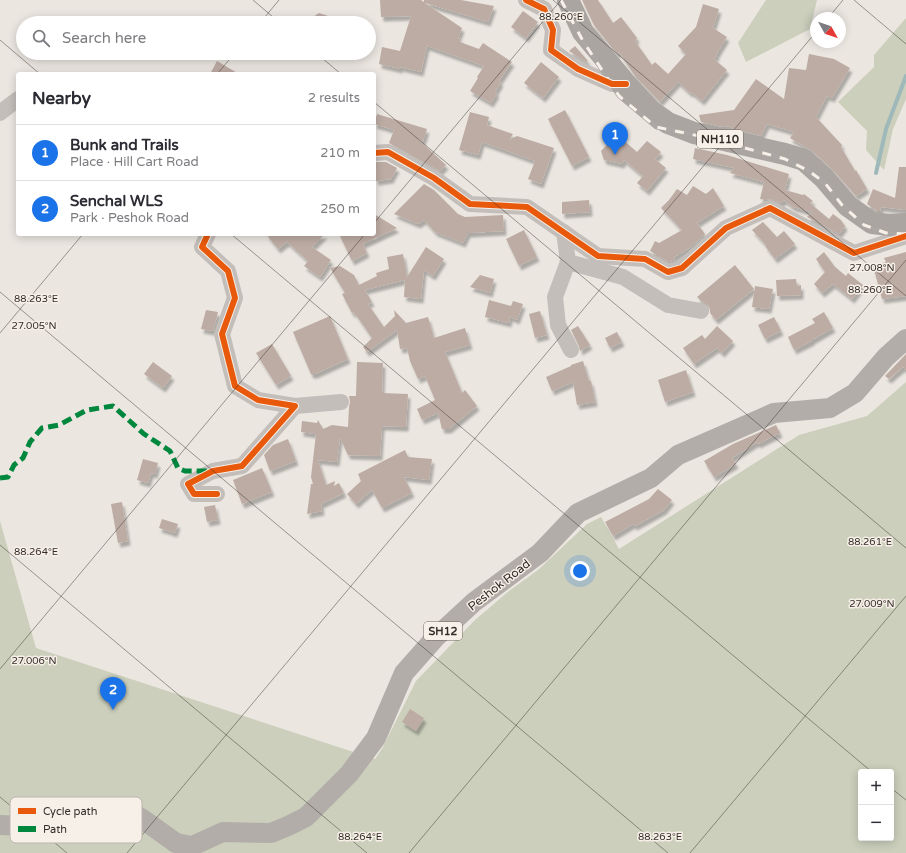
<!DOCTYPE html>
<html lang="en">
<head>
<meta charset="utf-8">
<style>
	:root { --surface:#fff; --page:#f7f7f7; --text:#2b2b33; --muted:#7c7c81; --line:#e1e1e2; --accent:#1a73e8 }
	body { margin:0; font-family:"Varela Round",sans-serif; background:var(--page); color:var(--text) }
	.controls { position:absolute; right:12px; bottom:12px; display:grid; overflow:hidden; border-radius:4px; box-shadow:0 2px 10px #0003 }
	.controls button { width:36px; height:36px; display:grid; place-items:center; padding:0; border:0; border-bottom:1px solid var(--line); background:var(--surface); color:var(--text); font:20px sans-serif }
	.compass { position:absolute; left:810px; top:12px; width:36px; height:36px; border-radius:50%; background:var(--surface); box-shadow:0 2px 10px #0003; rotate:130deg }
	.you { position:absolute; left:580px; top:571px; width:14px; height:14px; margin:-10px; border:3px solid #fff; border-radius:50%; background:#1a73e8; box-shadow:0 0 0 6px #1a73e833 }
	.badge { display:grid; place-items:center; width:26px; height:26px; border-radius:50%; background:var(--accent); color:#fff; font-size:13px; font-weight:700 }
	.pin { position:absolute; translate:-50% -33px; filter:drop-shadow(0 1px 2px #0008) }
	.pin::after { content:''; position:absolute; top:21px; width:14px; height:12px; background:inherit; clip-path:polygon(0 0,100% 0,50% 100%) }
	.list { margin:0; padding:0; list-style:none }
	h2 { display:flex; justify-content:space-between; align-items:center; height:52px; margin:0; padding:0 16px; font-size:17px }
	h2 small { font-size:13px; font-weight:400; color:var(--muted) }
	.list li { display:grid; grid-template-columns:26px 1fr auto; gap:12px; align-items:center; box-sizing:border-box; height:56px; padding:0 16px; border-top:1px solid var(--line) }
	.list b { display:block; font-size:15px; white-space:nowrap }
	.list p { margin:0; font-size:13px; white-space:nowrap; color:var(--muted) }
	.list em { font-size:13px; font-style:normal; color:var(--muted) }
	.icon { flex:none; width:22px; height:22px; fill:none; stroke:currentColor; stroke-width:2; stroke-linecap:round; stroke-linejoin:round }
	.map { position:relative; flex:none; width:906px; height:853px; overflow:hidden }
	.search { position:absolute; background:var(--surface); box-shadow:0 2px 10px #0003; left:16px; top:16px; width:360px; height:44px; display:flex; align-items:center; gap:10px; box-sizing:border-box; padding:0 14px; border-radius:22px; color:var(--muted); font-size:15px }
	.panel { position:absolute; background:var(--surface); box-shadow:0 2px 10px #0003; left:16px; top:72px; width:360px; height:164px; border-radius:4px }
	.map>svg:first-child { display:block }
	.green { fill:#cbcfbc; fill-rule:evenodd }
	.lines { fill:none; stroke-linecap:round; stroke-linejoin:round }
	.stream { stroke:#9fb9ba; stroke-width:4 }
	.building { fill:#bdaca4; filter:url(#shadow) }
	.minor { stroke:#c3beba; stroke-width:16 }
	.major { stroke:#b2ada9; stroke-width:20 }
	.highway { stroke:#aaa5a0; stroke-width:22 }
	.rail-casing { stroke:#aba7a4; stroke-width:4.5 }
	.rail { stroke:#f7f0e8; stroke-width:3; stroke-dasharray:9; stroke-linecap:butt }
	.quiet { stroke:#00873e; stroke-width:5; stroke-dasharray:10 5; stroke-linecap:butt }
	.cycleway-casing { stroke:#f7f0e8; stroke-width:8 }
	.cycleway { stroke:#e8590c; stroke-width:6 }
	.ticks { fill:none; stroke:#342c28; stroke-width:1; stroke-opacity:0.45 }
	.labels { text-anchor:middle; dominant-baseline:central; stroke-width:3; stroke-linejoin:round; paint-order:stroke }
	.shield { fill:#f7f0e8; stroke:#6e6762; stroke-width:1 }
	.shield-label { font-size:11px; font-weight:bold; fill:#342c28 }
	.street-label { font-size:12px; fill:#342c28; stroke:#f7f0e8 }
	.key { fill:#f7f0e8; stroke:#bcb5ae; stroke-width:1 }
	.key-label { font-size:11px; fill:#342c28 }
	.ticks-label { font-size:10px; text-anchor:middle; fill:#342c28; stroke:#f7f0e8; stroke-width:3; stroke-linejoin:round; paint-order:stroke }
</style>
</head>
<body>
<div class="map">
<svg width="906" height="853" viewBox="0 0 906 853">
	<defs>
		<filter id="shadow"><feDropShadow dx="2.5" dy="4.5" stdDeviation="1" flood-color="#0004"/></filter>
	</defs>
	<rect width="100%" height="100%" fill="#ebe6e0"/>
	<g class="green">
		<polygon points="766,0 817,0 810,29 746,62 738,43"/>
		<polygon points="906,18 906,99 893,129 884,170 866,150 867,131 838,102 874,67 874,55"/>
		<path d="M906 382V853H0V521L36 648 375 759 383 747 416 681 475 620 509 591 538 570 587 524 601 517 619 549 799 435 867 416ZM861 772H891V838H861Z"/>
	</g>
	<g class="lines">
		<polyline class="stream" points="876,173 886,129 906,76"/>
	</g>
	<g class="building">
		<polygon points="380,0 421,0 424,2 424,0 461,0 494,6 488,22 425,3 462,28 458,38 461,39 460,42 479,49 483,43 512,62 499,81 501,82 495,92 497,93 491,103 470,91 478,78 477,77 484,66 427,46 421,72 400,67 400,69 379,64 382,47 400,51 411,16 381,17"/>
		<polygon points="582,0 598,0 613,23 621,17 637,38 635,41 652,65 655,62 668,74 686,54 678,46 696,27 703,4 719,9 713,28 727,37 716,55 717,56 714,59 727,70 702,101 691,92 690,93 678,82 660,102 635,76 619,52 617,54 594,25"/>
		<polygon points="523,11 538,22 526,38 511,27"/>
		<polygon points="319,13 331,17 322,23 304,23"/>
		<polygon points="575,46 588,61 586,62 569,51"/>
		<polygon points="809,54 834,59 850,68 832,98 827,96 816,117 842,145 841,147 855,171 856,170 867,189 856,196 833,170 812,151 790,138 794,132 767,124 761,136 734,129 728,126 723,127 701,122 699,115 734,110 756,79 784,99 789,68 806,70"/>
		<polygon points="217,61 239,74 210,74"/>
		<polygon points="541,62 559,77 543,98 524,83"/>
		<polygon points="565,110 589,157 572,166 548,119"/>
		<polygon points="470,112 489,117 487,125 513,134 509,140 517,136 554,148 541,184 528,179 535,161 482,142 478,155 459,150"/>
		<polygon points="377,114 427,129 423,141 418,139 446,165 440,171 389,143 394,130 374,124"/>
		<polygon points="618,139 622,139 637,152 647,141 661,152 655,159 666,168 647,191 637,183 643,176 624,160 622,164 604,160 601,151 609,143"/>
		<polygon points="695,148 727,155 789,174 785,190 803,195 804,194 813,201 810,203 829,219 833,214 841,220 845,226 839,234 807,217 812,212 793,207 784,200 781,203 771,199 765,200 760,199 764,182 730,173 734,168 693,159"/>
		<polygon points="374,162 386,162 397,168 391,179 376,181 375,176 374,176"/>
		<polygon points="899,167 906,167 906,210 881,207 880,211 877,211 867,204 873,189 895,198"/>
		<polygon points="424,184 434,190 458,214 465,217 503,215 504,231 468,233 463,243 435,232 424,220 418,224 394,214"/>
		<polygon points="693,186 706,194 713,188 724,206 697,223 705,234 691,247 674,257 675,260 669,262 650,251 655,241 659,243 682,230 661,208 669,200 677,189 687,195"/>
		<polygon points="589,200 590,212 562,214 562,202"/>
		<polygon points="374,214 397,228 363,244 367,253 352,261 339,234 374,234"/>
		<polygon points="763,222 777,237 784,231 795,244 775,259 765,246 766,245 752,230"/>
		<polygon points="524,230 537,257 519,266 506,239"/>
		<polygon points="266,234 325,234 312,247 331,260 320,277 304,266 308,261 287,242 278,249"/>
		<polygon points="426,247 444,259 433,276 424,270 421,299 404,297 405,280 365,290 372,302 368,304 384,327 395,316 394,310 406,323 428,317 434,338 465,328 470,345 445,352 462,393 465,390 477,406 449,429 442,429 438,413 422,420 417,409 435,400 425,376 418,379 410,361 407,348 400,349 397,330 367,352 363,347 372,338 354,312 352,313 342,294 345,293 330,268 340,266 354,275 359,285 377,276 376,273 389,269 387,257 403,254 407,277"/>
		<polygon points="824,252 835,267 846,276 848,273 863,285 852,299 833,284 822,293 814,284 825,272 816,259"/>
		<polygon points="906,252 906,296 882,299 873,266 886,262 884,258"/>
		<polygon points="735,265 754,289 716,320 710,313 710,308 707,304 701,301 697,297"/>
		<polygon points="480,275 494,279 490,293 470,287"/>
		<polygon points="796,279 797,286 801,285 801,295 777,296 776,280"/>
		<polygon points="755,286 773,289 769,309 752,307"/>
		<polygon points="489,300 511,306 513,301 523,304 517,320 510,317 509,323 485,317"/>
		<polygon points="206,310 218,312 213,331 201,329"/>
		<polygon points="540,311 547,335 535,338 529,314"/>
		<polygon points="824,312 833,328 812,340 812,341 794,350 788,337 815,323 812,319"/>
		<polygon points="330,316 348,359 315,374 311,374 293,332"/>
		<polygon points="774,317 781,331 765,339 758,325"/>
		<polygon points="578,326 590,345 580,351 579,346 571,330"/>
		<polygon points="717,326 733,341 722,353 717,348 694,364 683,348 702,335 705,339"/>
		<polygon points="617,332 622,342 610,348 605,338"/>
		<polygon points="272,344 291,376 276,385 256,353"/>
		<polygon points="906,354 906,370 903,367 889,379 885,376"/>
		<polygon points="583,361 589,381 591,381 595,402 577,405 573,382 552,391 546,377 571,366 571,365"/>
		<polygon points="153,362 172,376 163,388 144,374"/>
		<polygon points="357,362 383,363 382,393 408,394 406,427 382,426 380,456 348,455 340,438 337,462 318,460 326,485 335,481 334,486 339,483 344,493 321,504 322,511 307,514 311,484 313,484 311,477 316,434 301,432 302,421 317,423 318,420 323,429 332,425 348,427 349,407 350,402 349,396 356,396"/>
		<polygon points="686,370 693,392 665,402 658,380"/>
		<polygon points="776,425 780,433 758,444 757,442 732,458 736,464 714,477 704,461 733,444"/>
		<polygon points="288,439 296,461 270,471 264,455 273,445"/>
		<polygon points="405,450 408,457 432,459 429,480 404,477 412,493 382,508 372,490 356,504 347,494 361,481 358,474"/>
		<polygon points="143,459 158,463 155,474 151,473 148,483 137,480"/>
		<polygon points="262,468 272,492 242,504 233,480"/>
		<polygon points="658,489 672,500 664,510 635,526 633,524 613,536 605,522 649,499"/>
		<polygon points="122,502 128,541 118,543 111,504"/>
		<polygon points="215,505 218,520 207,522 204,507"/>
		<polygon points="162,519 178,524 175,533 159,528"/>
		<polygon points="410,709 424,718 416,731 402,722"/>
	</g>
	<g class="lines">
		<g class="minor">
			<polyline points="526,0 544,9 553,30 551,50 578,69 612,84 626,84"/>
			<polyline points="0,113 18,99"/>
			<polyline points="374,153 388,152 434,178 470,204 527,207 598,256 645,259 668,272 682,268 726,228 770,208 854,253 906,236"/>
			<polyline points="564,232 568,262 623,277 668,305 701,311"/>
			<polyline points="208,234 202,247 228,271 235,298 222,334 235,386 258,400 295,406 242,466 213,471 188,484 194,494 217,494"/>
			<polyline points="568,262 555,297 558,325 571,350"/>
			<polyline points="295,406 341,402"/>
		</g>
		<polyline class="major" points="0,825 46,827 93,814 111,808 124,808 141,818 176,843 192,846 223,832 271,833 288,826 306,817 349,774 376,738 404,673 435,638 474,602 540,553 578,513 651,478 678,455 774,413 830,408 855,393 886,357 906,339"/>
		<polyline class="highway" points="568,0 583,32 626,84 651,111 668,123 694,133 785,154 804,160 824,178 848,206 872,223 889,225 906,224"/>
		<defs>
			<polyline id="rail" points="561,0 583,41 619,96 656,127 709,138 785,159 809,171 825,183 842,205 864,225 886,233 906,234"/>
		</defs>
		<use href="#rail" class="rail-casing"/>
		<use href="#rail" class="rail"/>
		<polyline class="quiet" points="0,478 8,477 14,465 23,458 30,442 42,428 59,425 87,410 113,406 144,434 170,451 178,468 185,471 210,471"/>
		<defs>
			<g id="cycleway">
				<polyline points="526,0 544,9 553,30 551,50 578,69 612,84 626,84"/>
				<polyline points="374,153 388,152 434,178 470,204 527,207 598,256 645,259 668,272 682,268 726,228 770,208 854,253 906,236"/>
				<polyline points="208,234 202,247 228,271 235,298 222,334 235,386 258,400 295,406 242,466 213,471 188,484 194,494 217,494"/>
			</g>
		</defs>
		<use href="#cycleway" class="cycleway-casing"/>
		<use href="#cycleway" class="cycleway"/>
	</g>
	<path class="ticks" d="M253 0 280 23M553 0 906 296M854 0 906 44M828 18 843 0M260 23 279 0M0 40 40 74M316 53 341 74M217 74 235 53M374 102 906 548M374 223 561 0M231 234 872 772M0 292 668 853M0 333 83 234M0 545 367 853M0 669 365 234M891 788 906 800M0 797 67 853M127 853 816 32M409 853 906 260M690 853 906 596"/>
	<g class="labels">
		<g class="shield">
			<rect x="697" y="130" width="46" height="18" rx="3"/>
			<rect x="424" y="622" width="38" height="18" rx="3"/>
		</g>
		<g class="shield-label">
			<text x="720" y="139">NH110</text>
			<text x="443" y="631">SH12</text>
		</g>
		<g class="street-label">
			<text transform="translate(499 585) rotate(-38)">Peshok Road</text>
		</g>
	</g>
	<rect x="10" y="797" width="132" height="46" rx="6" class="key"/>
	<rect x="18" y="808" width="18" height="6" fill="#e8590c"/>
	<rect x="18" y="826" width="18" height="6" fill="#00873e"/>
	<g class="key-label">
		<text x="43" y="815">Cycle path</text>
		<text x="43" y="833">Path</text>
	</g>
	<g class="ticks-label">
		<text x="561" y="20">88.260°E</text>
		<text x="872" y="271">27.008°N</text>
		<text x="870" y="293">88.260°E</text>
		<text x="36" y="302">88.263°E</text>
		<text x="34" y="329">27.005°N</text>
		<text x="870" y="545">88.261°E</text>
		<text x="36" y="555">88.264°E</text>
		<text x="872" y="607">27.009°N</text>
		<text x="34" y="664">27.006°N</text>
		<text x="360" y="840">88.264°E</text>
		<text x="660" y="840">88.263°E</text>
	</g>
</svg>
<div class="controls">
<button>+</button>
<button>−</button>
</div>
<svg class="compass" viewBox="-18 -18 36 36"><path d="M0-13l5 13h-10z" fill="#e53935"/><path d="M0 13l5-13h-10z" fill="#7c7c81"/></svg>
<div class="you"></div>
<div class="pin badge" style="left:615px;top:155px">1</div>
<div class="pin badge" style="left:113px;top:710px">2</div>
<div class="search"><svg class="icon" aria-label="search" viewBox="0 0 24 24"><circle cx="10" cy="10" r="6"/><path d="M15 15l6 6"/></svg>Search here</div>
<section class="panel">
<h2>Nearby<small>2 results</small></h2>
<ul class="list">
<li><span class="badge">1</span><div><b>Bunk and Trails</b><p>Place · Hill Cart Road</p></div><em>210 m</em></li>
<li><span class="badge">2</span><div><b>Senchal WLS</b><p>Park · Peshok Road</p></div><em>250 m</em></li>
</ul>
</section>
</div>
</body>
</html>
